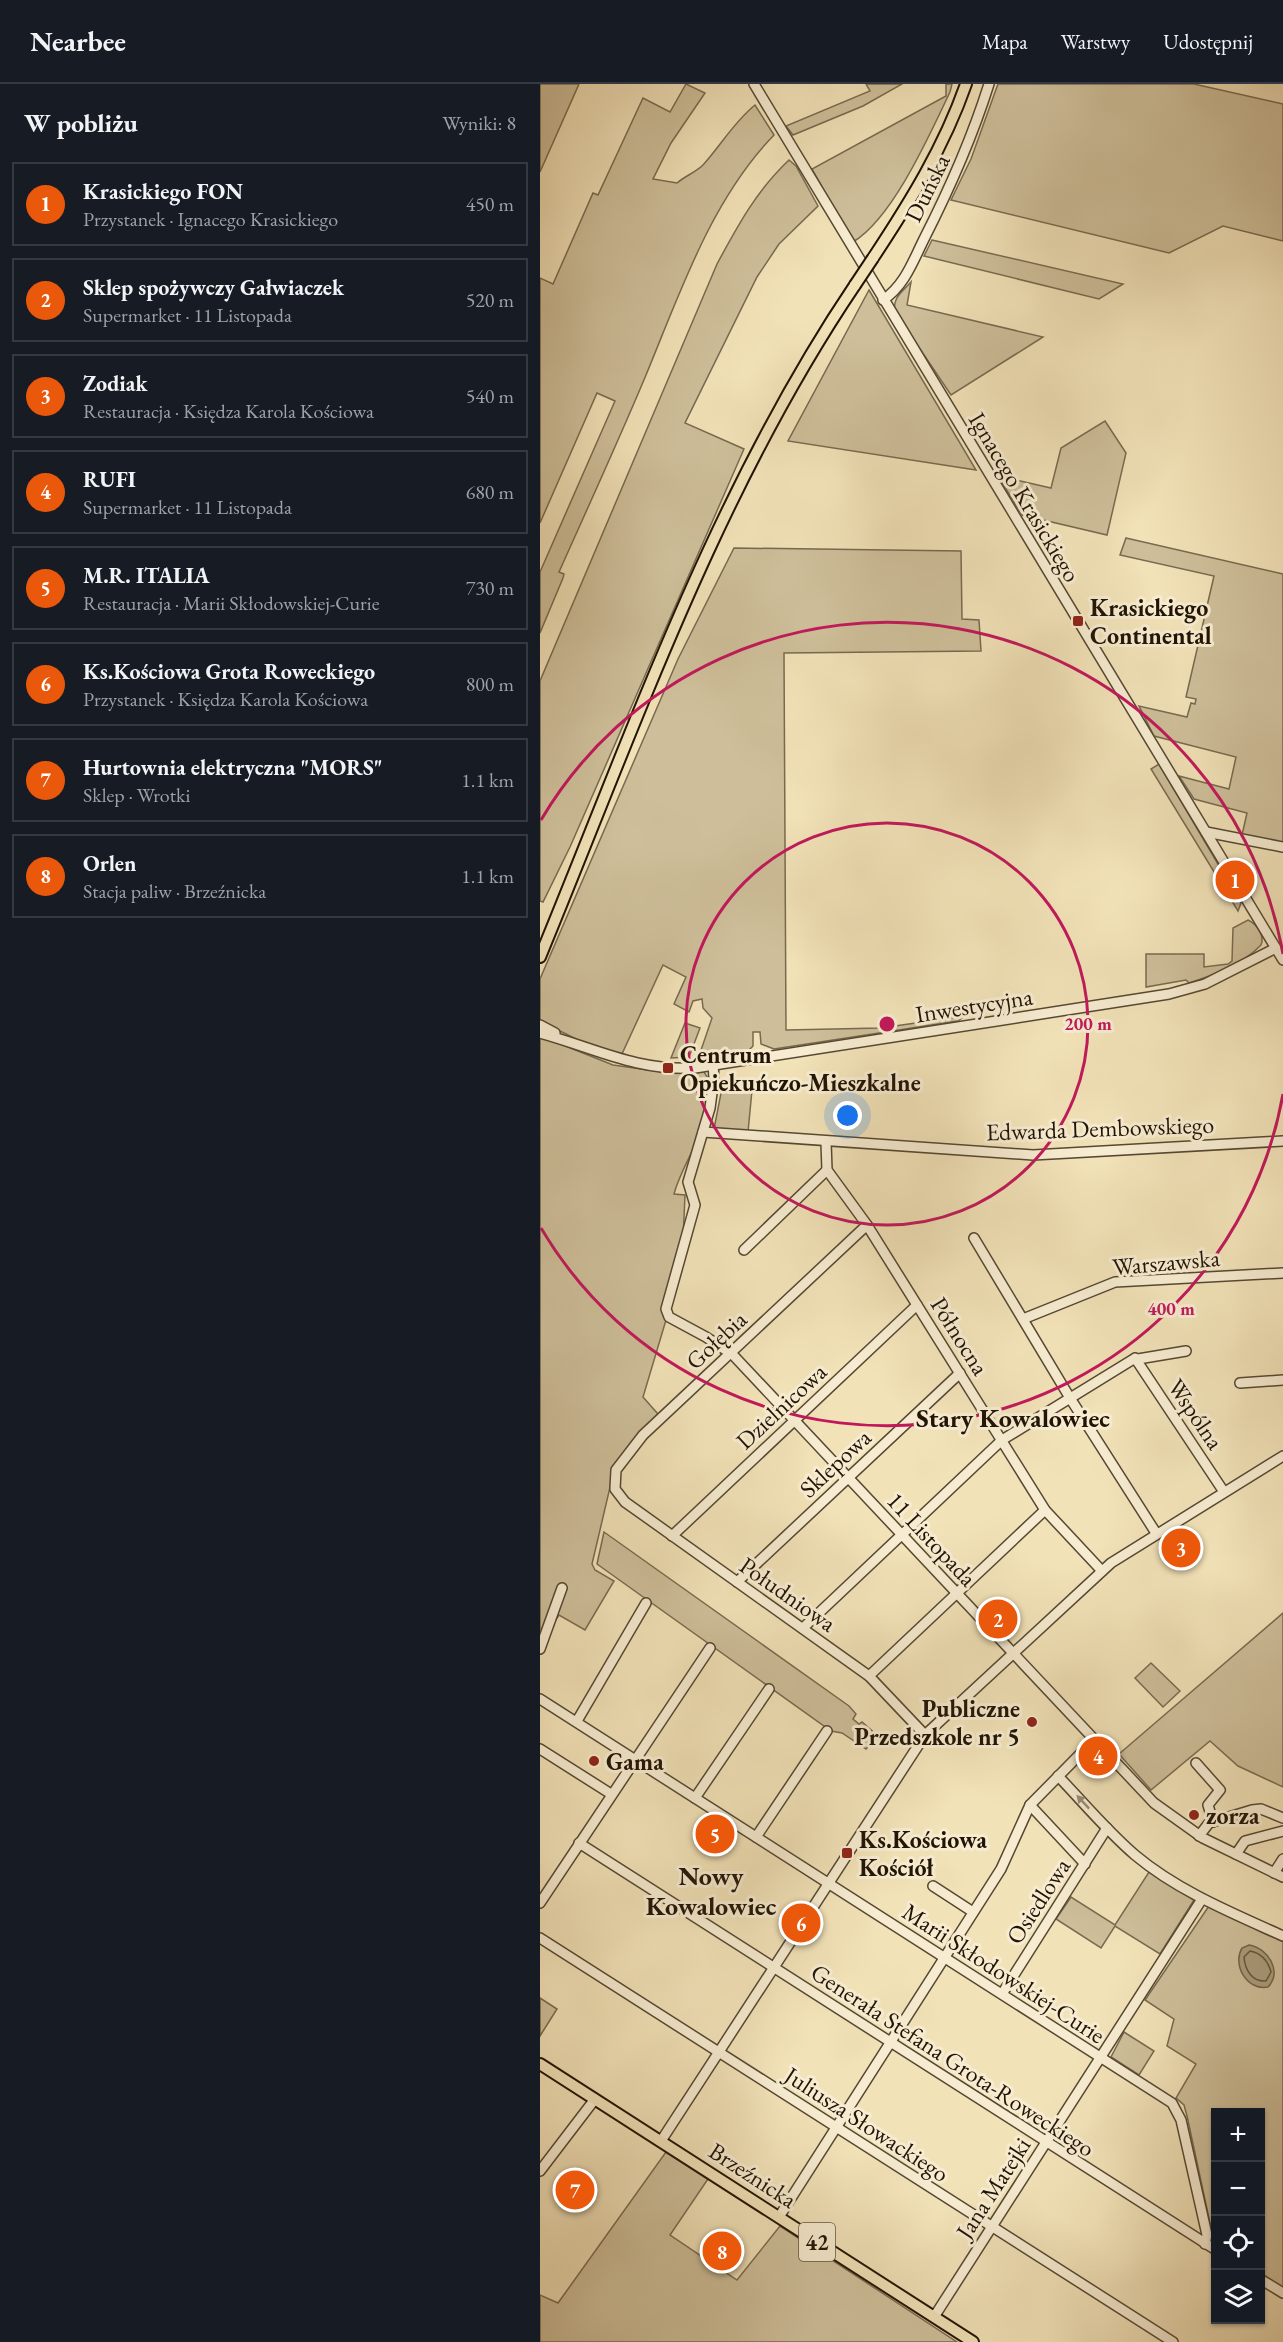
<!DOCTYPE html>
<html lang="pl">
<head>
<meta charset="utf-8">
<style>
	:root { --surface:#171b24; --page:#20242c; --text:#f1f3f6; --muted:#9ea1a6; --line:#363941; --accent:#ea580c }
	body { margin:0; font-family:"EB Garamond",serif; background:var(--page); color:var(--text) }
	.controls { position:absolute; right:18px; bottom:18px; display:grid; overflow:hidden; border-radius:0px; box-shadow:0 2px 4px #0004 }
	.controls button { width:54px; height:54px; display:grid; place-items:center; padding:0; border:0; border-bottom:2px solid var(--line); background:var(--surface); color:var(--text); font:30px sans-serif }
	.you { position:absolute; left:308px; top:1032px; width:21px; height:21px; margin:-15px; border:4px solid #fff; border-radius:50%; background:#1a73e8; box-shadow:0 0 0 9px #1a73e833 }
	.badge { display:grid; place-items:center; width:39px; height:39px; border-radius:50%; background:var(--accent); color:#fff; font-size:20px; font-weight:700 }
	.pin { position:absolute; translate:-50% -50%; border:3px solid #fff; box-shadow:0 2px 6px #0006 }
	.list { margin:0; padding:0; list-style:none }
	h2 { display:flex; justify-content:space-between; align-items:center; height:78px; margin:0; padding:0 24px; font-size:26px }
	h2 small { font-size:20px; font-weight:400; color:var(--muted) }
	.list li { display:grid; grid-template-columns:39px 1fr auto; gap:18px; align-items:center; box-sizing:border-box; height:84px; margin:0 12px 12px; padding:0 12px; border:2px solid var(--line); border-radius:0px }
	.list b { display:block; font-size:22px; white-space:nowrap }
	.list p { margin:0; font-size:20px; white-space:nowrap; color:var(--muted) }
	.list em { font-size:20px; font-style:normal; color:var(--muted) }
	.icon { flex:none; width:33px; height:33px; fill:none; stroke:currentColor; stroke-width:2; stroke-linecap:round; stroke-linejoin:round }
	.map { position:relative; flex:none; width:743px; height:2258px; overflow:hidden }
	header { display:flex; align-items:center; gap:36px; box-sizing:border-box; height:84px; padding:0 30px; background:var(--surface); border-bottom:2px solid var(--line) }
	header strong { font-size:28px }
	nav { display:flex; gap:33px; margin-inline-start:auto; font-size:21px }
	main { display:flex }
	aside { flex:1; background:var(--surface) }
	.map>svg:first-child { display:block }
	.green { fill:#cebf9a; stroke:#786a50; stroke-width:1.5 }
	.water { fill:#ab9c7b; stroke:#74664c; stroke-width:1.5 }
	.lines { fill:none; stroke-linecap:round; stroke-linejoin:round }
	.shore { stroke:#665840; stroke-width:1.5 }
	.minor-casing { stroke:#554832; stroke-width:12 }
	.major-casing { stroke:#211405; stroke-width:14 }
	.minor { stroke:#f7ecd1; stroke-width:9 }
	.major { stroke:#f2e2b8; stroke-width:10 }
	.major-bridge-casing { stroke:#211405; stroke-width:14; stroke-linecap:butt }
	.major-bridge { stroke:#f2e2b8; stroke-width:10 }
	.oneway { fill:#978b75 }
	.ring { fill:none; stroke:#c2185b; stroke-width:3 }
	.poi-dot { fill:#8f2418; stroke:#f7ecd1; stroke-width:2 }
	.labels { text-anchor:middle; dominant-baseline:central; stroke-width:6; stroke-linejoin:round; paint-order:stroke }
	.shield { fill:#f7ecd1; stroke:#615542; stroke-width:1.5 }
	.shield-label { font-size:22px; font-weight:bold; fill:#211405 }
	.street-label { font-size:24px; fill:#211405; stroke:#f7ecd1 }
	.poi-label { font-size:24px; font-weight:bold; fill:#211405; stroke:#f7ecd1; text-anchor:start }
	.neighbourhood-label { font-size:26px; font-weight:bold; fill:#211405; stroke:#f7ecd1 }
	.centre { fill:#c2185b; stroke:#f7ecd1; stroke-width:3 }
	.ring-label { font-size:18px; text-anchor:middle; font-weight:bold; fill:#c2185b; stroke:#f7ecd1; stroke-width:6; stroke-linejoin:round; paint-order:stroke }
</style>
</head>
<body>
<header>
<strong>Nearbee</strong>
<nav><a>Mapa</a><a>Warstwy</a><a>Udostępnij</a></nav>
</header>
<main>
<aside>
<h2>W pobliżu<small>Wyniki: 8</small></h2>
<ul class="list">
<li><span class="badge">1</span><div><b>Krasickiego FON</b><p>Przystanek · Ignacego Krasickiego</p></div><em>450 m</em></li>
<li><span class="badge">2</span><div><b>Sklep spożywczy Gałwiaczek</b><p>Supermarket · 11 Listopada</p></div><em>520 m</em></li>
<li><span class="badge">3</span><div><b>Zodiak</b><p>Restauracja · Księdza Karola Kościowa</p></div><em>540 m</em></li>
<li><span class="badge">4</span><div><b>RUFI</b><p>Supermarket · 11 Listopada</p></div><em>680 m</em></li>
<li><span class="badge">5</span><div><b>M.R. ITALIA</b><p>Restauracja · Marii Skłodowskiej-Curie</p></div><em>730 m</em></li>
<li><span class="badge">6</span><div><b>Ks.Kościowa Grota Roweckiego</b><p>Przystanek · Księdza Karola Kościowa</p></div><em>800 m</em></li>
<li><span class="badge">7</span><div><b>Hurtownia elektryczna &quot;MORS&quot;</b><p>Sklep · Wrotki</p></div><em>1.1 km</em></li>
<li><span class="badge">8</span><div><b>Orlen</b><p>Stacja paliw · Brzeźnicka</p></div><em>1.1 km</em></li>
</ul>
</aside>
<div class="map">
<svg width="743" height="2258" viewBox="0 0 743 2258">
	<rect width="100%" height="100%" fill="#f2e2b8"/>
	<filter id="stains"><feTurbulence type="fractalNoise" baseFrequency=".00333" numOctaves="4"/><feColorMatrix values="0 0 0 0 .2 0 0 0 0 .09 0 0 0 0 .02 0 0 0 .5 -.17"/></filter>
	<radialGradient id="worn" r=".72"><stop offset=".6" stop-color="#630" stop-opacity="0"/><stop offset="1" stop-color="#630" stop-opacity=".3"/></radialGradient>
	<g class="green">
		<polygon points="0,0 39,0 0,88"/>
		<path d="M146 0 165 9 131 59 113 95 137 99C145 92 156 88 163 81 181 61 194 38 215 21L234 51C171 116 140 209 106 291 78 358 48 423 19 488L24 490 23 494 0 549V488L75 317 57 309 0 439V194L13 200 53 109 58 111 103 14 130 28Z"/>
		<polygon points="326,0 362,0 323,22 253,51 246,42 330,7"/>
		<path d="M406 0H412L410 8C390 50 353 134 313 158L272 85 406 12Z"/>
		<polygon points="458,0 654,0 743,20 743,157 683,142 629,169 411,116 431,75"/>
		<path d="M249 76 256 82 278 122 239 160 217 193 145 339 204 365 30 763 3 818 0 817V597L177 180C198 141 217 106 249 76Z"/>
		<polygon points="392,156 583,200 559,215 384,172"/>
		<path d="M371 198 367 221 503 253 411 311 355 228C352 214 362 208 371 198Z"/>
		<polygon points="329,206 436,386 248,357"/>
		<polygon points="565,337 586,369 567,451 482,431 458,392 511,404 521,364"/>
		<polygon points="586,454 743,490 743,759 702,751 707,729 654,715 639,692 689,705 696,673 614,652 599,622 647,633 651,619 655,620 656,615 646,613 674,492 580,471"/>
		<polygon points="194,464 421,467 422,535 439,536 441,567 244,569 246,946 341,944 424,932 418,937 234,965 221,960 220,948 213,948 213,962 205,970 160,976 159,972 172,934 163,924 162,915 153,917 149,928 134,920 146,893 123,881 81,972 44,959 0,937 0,895 138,575"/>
		<polygon points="619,680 701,819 698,827 611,685"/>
		<path d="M708 836C717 840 725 852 721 861 702 881 674 891 649 899L646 896 606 903V870H664V883L688 880 692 877 693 844Z"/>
		<polygon points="145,939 160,944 149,973 131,974"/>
		<path d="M0 952 73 981 123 988H164L170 997C168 1017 164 1038 157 1057 149 1075 139 1091 134 1110L145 1111 143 1156 123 1222 126 1236 103 1313 118 1330 85 1368 71 1399 52 1480 55 1486 74 1497 45 1546 19 1531 0 1560Z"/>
		<polygon points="182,1004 212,1006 208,1048 174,1045"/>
		<polygon points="64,1448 309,1622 316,1630 313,1635 319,1640 322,1638 338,1652 326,1665 302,1649 291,1647 57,1480"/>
		<polygon points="743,1529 743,1703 698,1682 670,1657 611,1706 579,1670"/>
		<polygon points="611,1579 640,1607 623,1623 595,1594"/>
		<polygon points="609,1788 654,1816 620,1870 575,1842 561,1864 516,1835 531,1813 575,1841"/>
		<polygon points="671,1819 743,1856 743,2206 721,2191 720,2028 676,2028 675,2162 647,2032 644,2021 636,2014 656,1980 627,1962 634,1935 605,1916"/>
		<polygon points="0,1914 17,1925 0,1952"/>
		<polygon points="584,1948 614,1967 599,1991 571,1973"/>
		<polygon points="126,2068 168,2095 130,2151 197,2196 240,2142 417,2258 0,2258 0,2211 18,2219"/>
	</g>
	<path class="water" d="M709 1861C728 1864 743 1888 728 1903 707 1907 692 1881 702 1864Z"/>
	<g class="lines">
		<path class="shore" d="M710 1867C721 1869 728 1877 731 1888L726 1897C712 1898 705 1886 704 1873Z"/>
		<defs>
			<g id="minor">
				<polyline points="214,0 743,876"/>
				<path d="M343 216C365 201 373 177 384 155 410 104 432 54 449 0"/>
				<polyline points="666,748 743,763"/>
				<polyline points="0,941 15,949"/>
				<path d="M0 949C55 964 96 987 155 984L629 910 665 900 736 864"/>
				<polyline points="173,981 174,994 170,1024 148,1098 155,1121 126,1225 129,1233 166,1253 193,1271 614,1719 663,1754 743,1793"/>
				<polyline points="163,1048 493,1071 743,1057"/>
				<polyline points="286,1058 287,1086 327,1141 505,1426 562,1487"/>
				<polyline points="327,1141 103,1351 76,1386 75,1405 85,1418 329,1592 385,1651"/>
				<polyline points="434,1154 530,1314 616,1449"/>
				<polyline points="204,1166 287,1086"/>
				<polyline points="483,1235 575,1198 743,1189"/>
				<polyline points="595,1274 684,1408"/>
				<polyline points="700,1299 743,1296"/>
				<polyline points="132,1452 377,1221"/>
				<polyline points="197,1498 420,1289"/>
				<polyline points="263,1544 462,1356 592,1276 646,1267"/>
				<polyline points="0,1565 22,1504"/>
				<polyline points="329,1592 505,1426"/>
				<polyline points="0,1615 632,2019 641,2036 667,2151 665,2160"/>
				<polyline points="37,1637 106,1519"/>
				<polyline points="0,1665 71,1710"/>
				<polyline points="656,1679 680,1706 668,1721 673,1738"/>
				<path d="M518 1692C543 1718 567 1747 595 1771 638 1807 692 1829 743 1852"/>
				<polyline points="155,1714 229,1605"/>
				<polyline points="490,1721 545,1780"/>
				<polyline points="659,1752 669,1739 712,1726 721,1725 743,1734"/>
				<polyline points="216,1753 287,1647"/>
				<polyline points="39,1759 676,2166"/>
				<polyline points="696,1770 705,1757 743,1747"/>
				<polyline points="734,1789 743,1775"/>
				<polyline points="393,1802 433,1828"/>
				<polyline points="0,1819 170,1564"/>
				<polyline points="0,1854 633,2258"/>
				<polyline points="462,1910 567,1744"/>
				<polyline points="121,2057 385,1651 571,1479 743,1372"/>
				<polyline points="0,2087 55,2015"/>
				<polyline points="239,2133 461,1785 490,1721 554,1656"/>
				<polyline points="720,2195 743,2209"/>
				<polyline points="394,2233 662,1815"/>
			</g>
			<g id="major">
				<path d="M333 174C370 118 404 63 426 0"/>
				<path d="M0 873C94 645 176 407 315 201"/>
				<polyline points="0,1980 433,2258"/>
			</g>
		</defs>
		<use href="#minor" class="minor-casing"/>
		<use href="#major" class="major-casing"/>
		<use href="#minor" class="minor"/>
		<use href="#major" class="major"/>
		<defs>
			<polyline id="major-bridge" points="315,201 333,174"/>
		</defs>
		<use href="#major-bridge" class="major-bridge-casing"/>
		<use href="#major-bridge" class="major-bridge"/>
	</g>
	<defs><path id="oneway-solid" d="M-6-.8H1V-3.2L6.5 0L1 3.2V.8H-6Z" transform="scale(1.5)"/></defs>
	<use class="oneway" href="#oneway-solid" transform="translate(543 1718) rotate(-133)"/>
	<g class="ring">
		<circle cx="347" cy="940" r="201"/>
		<path d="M743 1010A402 402 0 0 1 1 1144M1 736A402 402 0 0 1 743 870"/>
	</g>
	<g class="poi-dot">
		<rect x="532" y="531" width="12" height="12" rx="3"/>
		<rect x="122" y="978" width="12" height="12" rx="3"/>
		<circle cx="492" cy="1638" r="6"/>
		<circle cx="54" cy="1677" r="6"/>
		<circle cx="654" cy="1731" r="6"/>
		<rect x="301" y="1763" width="12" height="12" rx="3"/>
	</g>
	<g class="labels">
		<rect class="shield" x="259" y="2139" width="36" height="38" rx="4.5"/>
		<g class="shield-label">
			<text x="277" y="2158">42</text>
		</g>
		<g class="street-label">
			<text transform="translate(387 104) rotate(-64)">Duńska</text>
			<text transform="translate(485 413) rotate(59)">Ignacego Krasickiego</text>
			<text transform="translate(434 921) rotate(-9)">Inwestycyjna</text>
			<text transform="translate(560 1044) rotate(-2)">Edwarda Dembowskiego</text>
			<text transform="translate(626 1178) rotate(-5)">Warszawska</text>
			<text transform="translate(420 1252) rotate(58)">Północna</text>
			<text transform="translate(176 1256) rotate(-43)">Gołębia</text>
			<text transform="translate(241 1322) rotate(-43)">Dzielnicowa</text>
			<text transform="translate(656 1330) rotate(56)">Wspólna</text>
			<text transform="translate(295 1379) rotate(-43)">Sklepowa</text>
			<text transform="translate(392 1455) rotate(47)">11 Listopada</text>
			<text transform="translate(248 1510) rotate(35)">Południowa</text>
			<text transform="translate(498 1817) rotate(-57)">Osiedlowa</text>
			<text transform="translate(464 1889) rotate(33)">Marii Skłodowskiej-Curie</text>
			<text transform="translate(413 1976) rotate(33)">Generała Stefana Grota-Roweckiego</text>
			<text transform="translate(327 2040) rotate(33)">Juliusza Słowackiego</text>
			<text transform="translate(213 2091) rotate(33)">Brzeźnicka</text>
			<text transform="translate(453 2104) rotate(-57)">Jana Matejki</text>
		</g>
		<g class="poi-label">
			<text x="550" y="523">Krasickiego<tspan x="550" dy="28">Continental</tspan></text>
			<text x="140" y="970">Centrum<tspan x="140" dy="28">Opiekuńczo-Mieszkalne</tspan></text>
			<text x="480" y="1624" text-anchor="end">Publiczne<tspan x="480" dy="28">Przedszkole nr 5</tspan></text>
			<text x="66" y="1677">Gama</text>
			<text x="666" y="1731">zorza</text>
			<text x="319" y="1755">Ks.Kościowa<tspan x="319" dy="28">Kościół</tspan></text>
		</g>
		<g class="neighbourhood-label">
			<text x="473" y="1334">Stary Kowalowiec</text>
			<text x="171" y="1792">Nowy<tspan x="171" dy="30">Kowalowiec</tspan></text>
		</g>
	</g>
	<circle cx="347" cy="940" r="9" class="centre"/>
	<g class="ring-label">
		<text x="548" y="946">200 m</text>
		<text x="631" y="1231">400 m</text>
	</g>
	<rect width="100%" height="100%" filter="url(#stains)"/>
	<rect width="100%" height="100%" fill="url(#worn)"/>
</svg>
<div class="controls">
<button>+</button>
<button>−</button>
<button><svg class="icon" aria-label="locate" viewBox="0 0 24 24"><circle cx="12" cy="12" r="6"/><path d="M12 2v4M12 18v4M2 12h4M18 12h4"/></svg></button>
<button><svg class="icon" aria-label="layers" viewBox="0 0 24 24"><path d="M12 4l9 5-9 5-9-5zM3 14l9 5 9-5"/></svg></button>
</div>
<div class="you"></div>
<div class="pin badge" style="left:695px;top:796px">1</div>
<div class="pin badge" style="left:458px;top:1535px">2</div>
<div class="pin badge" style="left:641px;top:1464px">3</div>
<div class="pin badge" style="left:558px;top:1672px">4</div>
<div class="pin badge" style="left:175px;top:1750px">5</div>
<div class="pin badge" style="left:261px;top:1839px">6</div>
<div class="pin badge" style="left:35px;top:2106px">7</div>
<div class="pin badge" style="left:182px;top:2167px">8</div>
</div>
</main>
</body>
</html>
